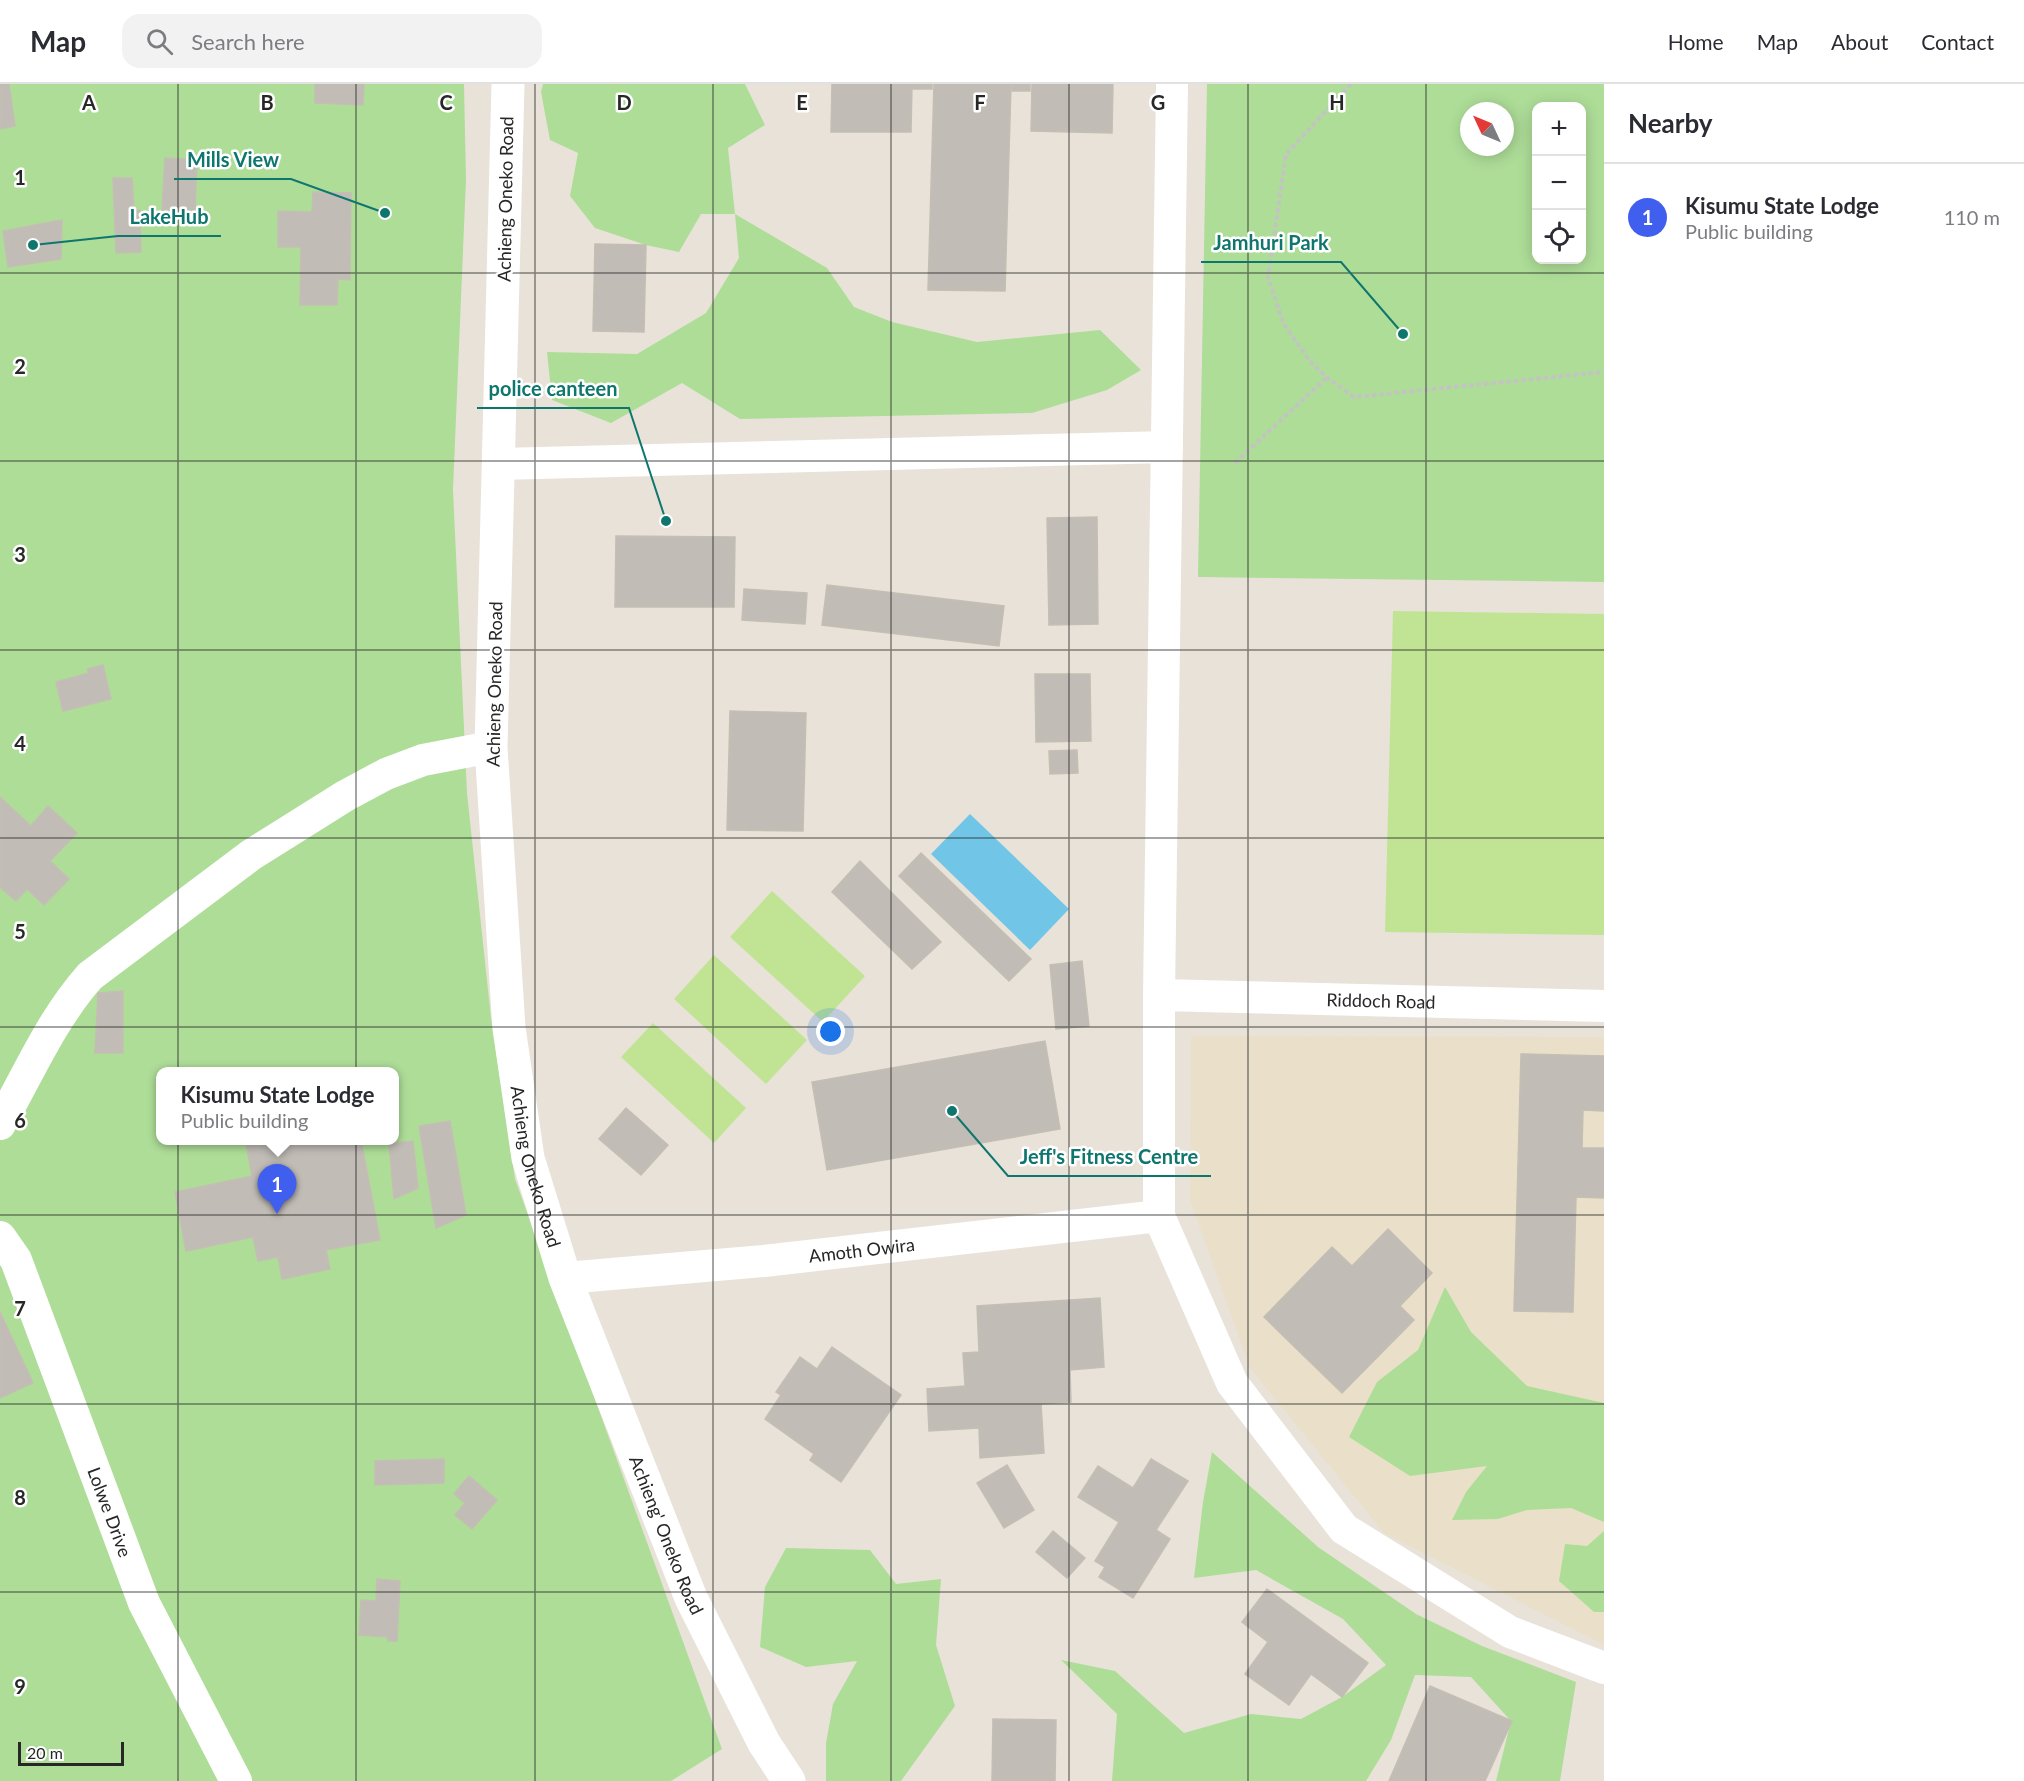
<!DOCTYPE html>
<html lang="en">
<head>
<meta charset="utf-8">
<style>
	:root { --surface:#fff; --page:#f2f2f3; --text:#2b2b33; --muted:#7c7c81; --line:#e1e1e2; --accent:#415fee }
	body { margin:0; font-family:Lato,sans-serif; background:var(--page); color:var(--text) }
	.controls { position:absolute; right:18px; top:18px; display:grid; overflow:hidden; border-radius:12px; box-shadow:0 3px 15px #0003 }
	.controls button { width:54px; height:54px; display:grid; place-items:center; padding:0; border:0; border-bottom:2px solid var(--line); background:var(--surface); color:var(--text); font:30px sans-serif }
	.compass { position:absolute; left:1460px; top:18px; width:54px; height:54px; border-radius:50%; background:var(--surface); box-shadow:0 3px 15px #0003; rotate:314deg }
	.scale { position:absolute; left:18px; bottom:15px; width:106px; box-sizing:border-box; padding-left:6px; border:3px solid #272727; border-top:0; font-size:16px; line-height:21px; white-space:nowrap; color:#272727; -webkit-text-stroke:4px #fff; paint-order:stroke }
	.you { position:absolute; left:831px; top:948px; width:21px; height:21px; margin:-15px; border:4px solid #fff; border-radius:50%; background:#1a73e8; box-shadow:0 0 0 9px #1a73e833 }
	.badge { display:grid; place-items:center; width:39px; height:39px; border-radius:50%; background:var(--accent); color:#fff; font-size:20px; font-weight:700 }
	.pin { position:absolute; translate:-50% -50px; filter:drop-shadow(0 2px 3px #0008) }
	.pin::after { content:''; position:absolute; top:32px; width:21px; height:18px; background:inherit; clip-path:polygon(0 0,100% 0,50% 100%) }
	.popup { position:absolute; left:156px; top:983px; width:243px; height:78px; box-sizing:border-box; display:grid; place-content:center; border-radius:12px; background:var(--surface); filter:drop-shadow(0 2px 4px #0005); font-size:20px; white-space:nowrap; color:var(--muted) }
	.popup b { font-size:22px; color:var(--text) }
	.popup::after { content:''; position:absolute; left:50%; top:100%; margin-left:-12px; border:12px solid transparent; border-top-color:var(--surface) }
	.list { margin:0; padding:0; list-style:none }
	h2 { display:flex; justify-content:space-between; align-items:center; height:78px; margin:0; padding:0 24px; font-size:26px }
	h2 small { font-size:20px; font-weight:400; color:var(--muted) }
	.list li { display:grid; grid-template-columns:39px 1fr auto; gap:18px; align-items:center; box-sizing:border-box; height:108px; padding:0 24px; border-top:2px solid var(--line) }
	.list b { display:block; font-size:22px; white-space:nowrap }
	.list p { margin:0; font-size:20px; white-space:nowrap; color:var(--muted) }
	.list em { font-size:20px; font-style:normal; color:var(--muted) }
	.icon { flex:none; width:33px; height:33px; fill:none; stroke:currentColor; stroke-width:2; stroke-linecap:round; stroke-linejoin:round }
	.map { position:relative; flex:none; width:1604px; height:1697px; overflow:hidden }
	header { display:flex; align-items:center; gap:36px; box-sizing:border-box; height:84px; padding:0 30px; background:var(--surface); border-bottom:2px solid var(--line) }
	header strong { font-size:28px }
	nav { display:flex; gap:33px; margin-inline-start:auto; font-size:21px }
	.search { width:420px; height:54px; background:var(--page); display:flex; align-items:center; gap:15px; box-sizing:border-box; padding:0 21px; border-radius:18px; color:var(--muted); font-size:22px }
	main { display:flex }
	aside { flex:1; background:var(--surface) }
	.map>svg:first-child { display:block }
	.education { fill:#eae0c9 }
	.green { fill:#aedd98; fill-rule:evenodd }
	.pitch { fill:#c1e494 }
	.water { fill:#71c5e6 }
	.building { fill:#c1bcb6; stroke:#c4beb3; stroke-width:1.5 }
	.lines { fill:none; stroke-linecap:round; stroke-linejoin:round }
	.path { stroke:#c3c3c3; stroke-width:4; stroke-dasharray:4.5 3; stroke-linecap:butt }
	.street { stroke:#fff; stroke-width:32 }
	.secondary { stroke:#fff; stroke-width:33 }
	.grid { fill:none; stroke:#272727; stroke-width:1.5; stroke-opacity:0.55 }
	.labels { text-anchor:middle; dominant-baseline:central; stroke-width:5; stroke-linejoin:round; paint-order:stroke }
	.street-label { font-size:18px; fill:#272727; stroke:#fff }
	.grid-label { font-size:20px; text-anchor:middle; font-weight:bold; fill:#272727; stroke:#fff; stroke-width:5; stroke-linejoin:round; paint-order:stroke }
	.leader { fill:none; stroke:#0f766e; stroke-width:2 }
	.callout-dot { fill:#0f766e; stroke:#fff; stroke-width:2 }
	.callout-label { font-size:20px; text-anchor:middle; font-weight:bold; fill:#0f766e; stroke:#fff; stroke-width:5; stroke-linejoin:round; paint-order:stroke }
</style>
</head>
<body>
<header>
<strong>Map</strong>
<div class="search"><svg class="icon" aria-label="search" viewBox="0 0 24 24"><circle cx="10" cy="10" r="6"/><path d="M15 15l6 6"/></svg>Search here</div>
<nav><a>Home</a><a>Map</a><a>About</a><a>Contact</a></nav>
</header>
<main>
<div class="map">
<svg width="1604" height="1697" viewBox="0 0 1604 1697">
	<rect width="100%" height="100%" fill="#e9e2d9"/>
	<polygon class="education" points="1191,952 1604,953 1604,1561 1384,1449 1250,1284 1190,1116"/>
	<g class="green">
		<path d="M0 0H464L466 95 453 406 467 709 491 934 515 1095 722 1665 671 1697H0ZM160 988H394V1056H160Z"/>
		<polygon points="543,0 745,0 765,41 728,64 735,130 827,184 854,223 892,238 977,258 1100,246 1141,286 1107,306 1032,329 740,335 682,299 611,339 552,316 547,268 637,270 706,229 739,174 735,130 701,130 679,168 646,161 595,144 570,112 578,69 550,56 541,8"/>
		<path d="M1207 0H1604V498L1198 493ZM1536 22H1582V176H1536ZM1469 27H1505V63H1469Z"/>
		<polygon points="1445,1203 1471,1248 1527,1302 1604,1319 1604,1438 1571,1424 1527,1426 1498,1435 1452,1436 1466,1408 1487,1382 1410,1392 1349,1353 1377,1298 1418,1266"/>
		<polygon points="1212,1368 1318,1463 1416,1530 1482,1562 1576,1598 1560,1697 1496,1697 1511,1637 1471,1593 1415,1591 1391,1656 1366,1697 1112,1697 1117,1630 1061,1576 1115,1587 1184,1649 1251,1630 1301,1635 1342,1613 1386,1581 1343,1535 1256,1486 1194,1494 1203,1418"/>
		<polygon points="1604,1447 1604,1528 1594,1528 1559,1497 1565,1460 1587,1462"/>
		<polygon points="786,1464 870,1466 896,1500 941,1495 936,1561 955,1622 901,1697 826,1697 826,1659 833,1620 857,1577 806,1583 760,1563 765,1503"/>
	</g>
	<g class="pitch">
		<polygon points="1393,527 1604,530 1604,851 1385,848"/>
		<polygon points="772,807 865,892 823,938 730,853"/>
		<polygon points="714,871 807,956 766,1000 674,915"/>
		<polygon points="653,939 746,1024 714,1059 621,973"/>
	</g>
	<polygon class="water" points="970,730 1069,825 1030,866 931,770"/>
	<g class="building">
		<polygon points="0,0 9,0 15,42 0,45"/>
		<polygon points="315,0 364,0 363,21 315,19"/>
		<polygon points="832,0 912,0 911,48 831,48"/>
		<rect x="912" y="0" width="20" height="5"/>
		<polygon points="934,0 1011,0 1005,207 928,206"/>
		<rect x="1012" y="0" width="18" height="7"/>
		<polygon points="1032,0 1113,0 1112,49 1031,47"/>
		<polygon points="165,74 197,76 195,127 162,126"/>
		<polygon points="113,94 132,94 134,126 140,126 141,168 116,169"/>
		<polygon points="313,108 351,109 350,196 338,195 337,221 300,221 301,163 278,163 278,127 312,128"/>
		<polygon points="62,136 61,175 8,183 3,147"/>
		<polygon points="595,160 646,161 644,248 593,247"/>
		<polygon points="1097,433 1098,540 1049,541 1047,434"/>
		<polygon points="616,452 735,453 734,523 615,523"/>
		<polygon points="827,501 1004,522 999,562 822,541"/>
		<polygon points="744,505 807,509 805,540 742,536"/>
		<polygon points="103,581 111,615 63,627 56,598 89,589 87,585"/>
		<polygon points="1035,590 1090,590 1091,657 1036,658"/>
		<polygon points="730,627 806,629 803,747 727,746"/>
		<polygon points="1077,666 1078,689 1050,690 1049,667"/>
		<polygon points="0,713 31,742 48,722 77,749 50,777 69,795 44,821 27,805 16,817 0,803"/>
		<polygon points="921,769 1031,875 1009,897 899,792"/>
		<polygon points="860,777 941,858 912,885 832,808"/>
		<polygon points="1082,877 1089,942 1056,945 1050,881"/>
		<polygon points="123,907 123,969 95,969 98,909"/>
		<polygon points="1045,957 1060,1045 827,1086 812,998"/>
		<polygon points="1521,970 1604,972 1604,1027 1583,1026 1582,1064 1604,1064 1604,1114 1576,1113 1573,1228 1514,1227"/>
		<polygon points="626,1024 668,1061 641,1091 599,1055"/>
		<polygon points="450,1037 466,1131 436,1144 419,1042"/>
		<polygon points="256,1056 361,1056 380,1156 326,1166 330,1185 282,1195 278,1173 258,1177 253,1153 186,1167 175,1108 252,1092 246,1059"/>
		<polygon points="413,1057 418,1104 394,1115 389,1060"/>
		<polygon points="1388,1145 1432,1189 1400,1222 1414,1236 1342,1309 1264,1233 1332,1163 1352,1182"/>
		<polygon points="1100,1214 1104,1283 1070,1286 1071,1318 1041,1320 1044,1369 980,1374 979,1344 929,1347 927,1305 965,1302 963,1269 979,1268 977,1222"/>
		<polygon points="0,1228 33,1299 0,1314"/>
		<polygon points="832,1263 901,1311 841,1398 810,1376 814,1370 765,1335 781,1311 776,1308 800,1273 817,1285"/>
		<polygon points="444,1375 444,1399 375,1401 375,1377"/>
		<polygon points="1151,1375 1188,1397 1156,1446 1170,1455 1133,1514 1099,1493 1105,1483 1095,1477 1119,1438 1078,1413 1098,1382 1133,1404"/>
		<polygon points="1007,1381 1034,1426 1004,1444 977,1399"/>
		<polygon points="469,1392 497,1416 472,1445 455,1431 465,1419 454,1410"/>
		<polygon points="1053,1447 1085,1474 1067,1494 1036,1468"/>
		<polygon points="377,1495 400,1497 397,1557 388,1557 388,1553 359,1551 361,1516 376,1517"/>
		<polygon points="1267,1505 1368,1579 1342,1613 1311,1590 1289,1621 1245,1590 1268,1558 1242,1538"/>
		<polygon points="1430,1602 1512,1637 1485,1697 1389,1697"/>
		<polygon points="993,1635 1056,1636 1055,1697 992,1697"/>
	</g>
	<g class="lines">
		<g class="path">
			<polyline points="1351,0 1286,70 1268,193 1283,239 1309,276 1326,293 1354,313 1604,288"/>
			<polyline points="1235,379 1326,294"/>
		</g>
		<g class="street">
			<polyline points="1172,0 1159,911 1159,1132 1232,1299 1344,1445 1510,1548 1604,1584"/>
			<polyline points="498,380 1167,363"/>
			<path id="s1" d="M1159 911 1604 922"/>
			<path d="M0 1040C29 989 51 936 90 892L251 771 345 712 386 690 423 676 491 663"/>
			<path id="s2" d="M0 1153 16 1176 144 1519 236 1697"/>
			<path id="s3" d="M565 1194 764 1177 1159 1132"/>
		</g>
		<path class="secondary" id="s4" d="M508 0 491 663 509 944 528 1074 565 1194 691 1514 764 1659 789 1697"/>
	</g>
	<path class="grid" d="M178 0V1697M356 0V1697M535 0V1697M713 0V1697M891 0V1697M1069 0V1697M1248 0V1697M1426 0V1697M0 189H1604M0 377H1604M0 566H1604M0 754H1604M0 943H1604M0 1131H1604M0 1320H1604M0 1508H1604"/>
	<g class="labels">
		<g class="street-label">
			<text transform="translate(505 115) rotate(-89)">Achieng Oneko Road</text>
			<text transform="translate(494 600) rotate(-89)">Achieng Oneko Road</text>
			<text stroke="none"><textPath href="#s1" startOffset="222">Riddoch Road</textPath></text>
			<text stroke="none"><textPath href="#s4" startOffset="1086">Achieng Oneko Road</textPath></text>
			<text stroke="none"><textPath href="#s3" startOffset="298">Amoth Owira</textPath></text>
			<text stroke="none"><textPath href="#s2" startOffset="297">Lolwe Drive</textPath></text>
			<text stroke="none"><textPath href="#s4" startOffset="1478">Achieng' Oneko Road</textPath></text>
		</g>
	</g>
	<g class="grid-label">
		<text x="89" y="26">A</text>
		<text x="267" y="26">B</text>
		<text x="446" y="26">C</text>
		<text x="624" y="26">D</text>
		<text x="802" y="26">E</text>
		<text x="980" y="26">F</text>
		<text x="1158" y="26">G</text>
		<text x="1337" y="26">H</text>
		<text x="20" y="101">1</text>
		<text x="20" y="290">2</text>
		<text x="20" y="478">3</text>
		<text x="20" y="667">4</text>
		<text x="20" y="855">5</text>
		<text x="20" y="1044">6</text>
		<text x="20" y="1232">7</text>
		<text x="20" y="1421">8</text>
		<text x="20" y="1610">9</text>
	</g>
	<path class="leader" d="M385 129L291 95H174M33 161L118 152H221M1403 250L1341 178H1201M666 437L629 324H477M952 1027L1008 1092H1211"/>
	<g class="callout-dot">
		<circle cx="385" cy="129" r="6"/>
		<circle cx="33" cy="161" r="6"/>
		<circle cx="1403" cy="250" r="6"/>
		<circle cx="666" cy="437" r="6"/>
		<circle cx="952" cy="1027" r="6"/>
	</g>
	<g class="callout-label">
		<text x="233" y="83">Mills View</text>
		<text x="169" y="140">LakeHub</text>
		<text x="1271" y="166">Jamhuri Park</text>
		<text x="553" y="312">police canteen</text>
		<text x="1109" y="1080">Jeff's Fitness Centre</text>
	</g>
</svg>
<div class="controls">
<button>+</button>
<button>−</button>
<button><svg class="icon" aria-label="locate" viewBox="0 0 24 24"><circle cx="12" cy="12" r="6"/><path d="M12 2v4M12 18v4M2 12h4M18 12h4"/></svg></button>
</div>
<svg class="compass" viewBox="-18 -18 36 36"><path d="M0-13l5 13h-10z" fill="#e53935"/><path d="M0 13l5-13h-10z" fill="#7c7c81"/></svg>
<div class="scale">20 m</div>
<div class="you"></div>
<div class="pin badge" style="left:277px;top:1130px">1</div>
<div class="popup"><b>Kisumu State Lodge</b>Public building</div>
</div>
<aside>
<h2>Nearby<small></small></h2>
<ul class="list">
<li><span class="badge">1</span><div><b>Kisumu State Lodge</b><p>Public building</p></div><em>110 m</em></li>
</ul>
</aside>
</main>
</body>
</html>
